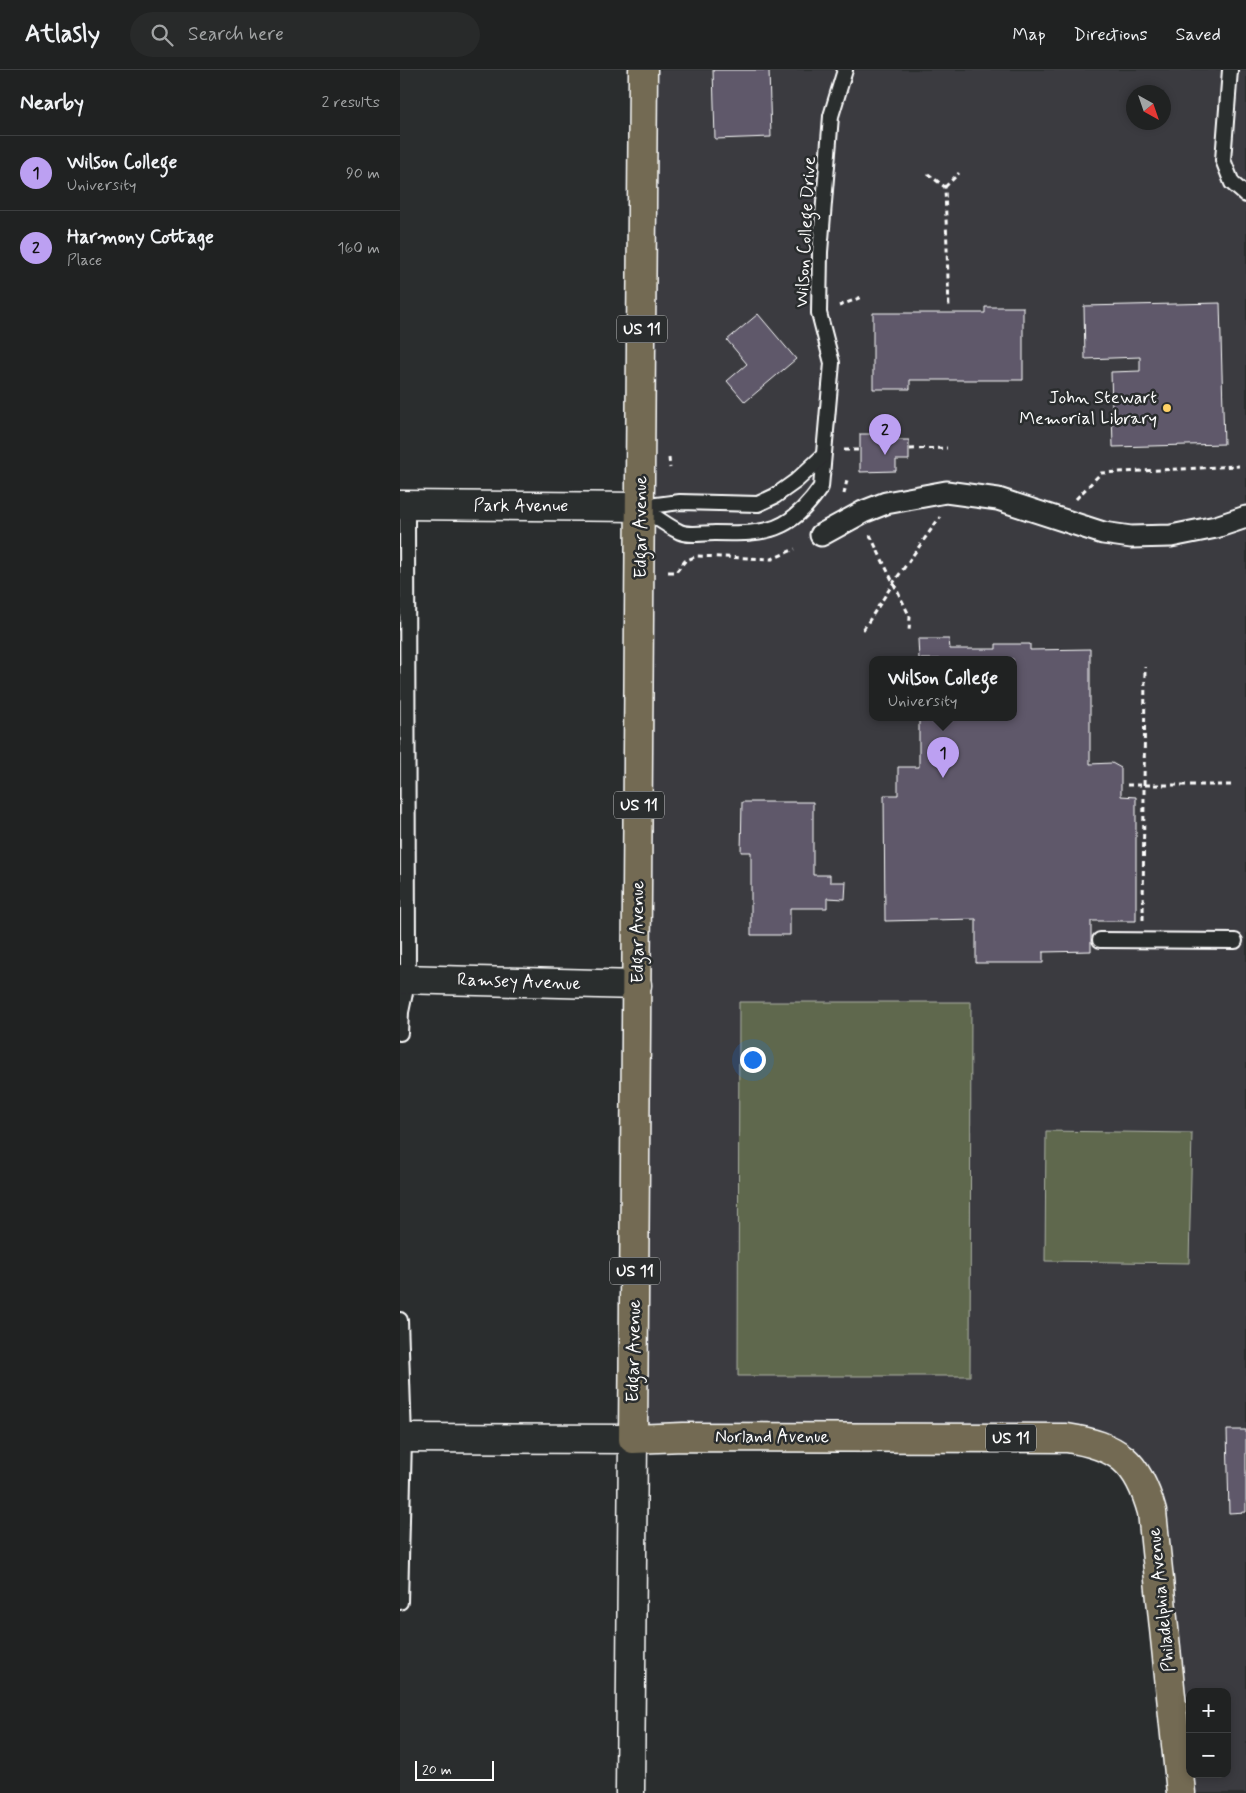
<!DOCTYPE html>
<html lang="en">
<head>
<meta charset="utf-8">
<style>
	:root { --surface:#202222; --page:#282a2a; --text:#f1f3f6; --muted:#a2a4a5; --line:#3d3f40; --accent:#bca0f2 }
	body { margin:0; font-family:Mynerve,sans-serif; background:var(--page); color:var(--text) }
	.controls { position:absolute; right:15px; bottom:15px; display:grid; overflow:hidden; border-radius:10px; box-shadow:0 2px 8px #0003 }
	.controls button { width:45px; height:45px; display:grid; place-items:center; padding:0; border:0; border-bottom:1px solid var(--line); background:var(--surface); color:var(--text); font:25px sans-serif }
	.compass { position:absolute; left:726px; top:15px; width:45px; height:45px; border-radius:50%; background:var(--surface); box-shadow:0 2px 8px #0003; rotate:140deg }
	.scale { position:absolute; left:15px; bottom:12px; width:79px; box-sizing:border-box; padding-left:5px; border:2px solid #fff; border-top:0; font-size:14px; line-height:18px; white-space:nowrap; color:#fff; -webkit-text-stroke:4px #2a2d2e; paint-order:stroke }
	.you { position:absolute; left:352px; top:989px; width:18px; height:18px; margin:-12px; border:4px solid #fff; border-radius:50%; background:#1a73e8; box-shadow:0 0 0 8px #1a73e833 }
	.badge { display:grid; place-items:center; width:32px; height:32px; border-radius:50%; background:var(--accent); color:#111; font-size:16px; font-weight:700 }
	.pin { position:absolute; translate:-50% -41px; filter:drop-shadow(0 1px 2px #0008) }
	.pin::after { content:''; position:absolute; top:26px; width:18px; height:15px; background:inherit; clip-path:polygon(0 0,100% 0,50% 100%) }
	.popup { position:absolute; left:469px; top:586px; width:148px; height:65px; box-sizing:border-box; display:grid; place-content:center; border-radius:10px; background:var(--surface); filter:drop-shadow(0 1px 4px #0005); font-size:16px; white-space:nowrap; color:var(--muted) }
	.popup b { font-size:19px; color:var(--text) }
	.popup::after { content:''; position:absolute; left:50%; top:100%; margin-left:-10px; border:10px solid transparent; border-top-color:var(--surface) }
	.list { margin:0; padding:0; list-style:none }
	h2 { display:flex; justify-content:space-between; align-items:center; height:65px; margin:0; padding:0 20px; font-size:21px }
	h2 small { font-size:16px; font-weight:400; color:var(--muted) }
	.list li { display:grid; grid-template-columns:32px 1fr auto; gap:15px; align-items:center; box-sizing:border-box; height:75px; padding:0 20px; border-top:1px solid var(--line) }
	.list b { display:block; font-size:19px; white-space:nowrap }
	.list p { margin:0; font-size:16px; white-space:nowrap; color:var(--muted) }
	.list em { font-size:16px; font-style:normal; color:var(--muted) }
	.icon { flex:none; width:28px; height:28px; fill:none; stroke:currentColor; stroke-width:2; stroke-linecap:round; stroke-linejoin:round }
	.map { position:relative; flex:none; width:846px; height:1723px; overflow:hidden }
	header { display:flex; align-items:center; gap:30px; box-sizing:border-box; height:70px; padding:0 25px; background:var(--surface); border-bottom:1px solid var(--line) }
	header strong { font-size:24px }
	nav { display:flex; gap:28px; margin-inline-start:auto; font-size:18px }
	.search { width:350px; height:45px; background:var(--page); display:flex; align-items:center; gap:12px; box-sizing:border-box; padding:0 18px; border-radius:28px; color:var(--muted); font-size:19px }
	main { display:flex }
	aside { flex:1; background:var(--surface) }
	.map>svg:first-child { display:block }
	.built { fill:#3a3a40; fill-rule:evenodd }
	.green { fill:#5e674d; stroke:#aeb3a6 }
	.building { fill:#5e596a; stroke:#fff }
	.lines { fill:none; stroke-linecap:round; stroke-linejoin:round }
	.service-casing { stroke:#fff; stroke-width:18 }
	.pedestrian-casing { stroke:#fff; stroke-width:25 }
	.minor-casing { stroke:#fff; stroke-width:31 }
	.secondary-casing { stroke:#fff; stroke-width:31 }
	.primary-casing { stroke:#fff; stroke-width:31 }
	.path { stroke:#fff; stroke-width:3; stroke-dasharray:5 4; stroke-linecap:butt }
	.service { stroke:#2a2d2e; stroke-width:14 }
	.pedestrian { stroke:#2a2d2e; stroke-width:21 }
	.minor { stroke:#2a2d2e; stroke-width:28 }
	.secondary { stroke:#2a2d2e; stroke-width:28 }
	.primary { stroke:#736b52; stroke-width:28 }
	.poi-dot { fill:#ffd166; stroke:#2a2d2e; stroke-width:2 }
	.labels { text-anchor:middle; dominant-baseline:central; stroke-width:5; stroke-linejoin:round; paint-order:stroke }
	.shield { fill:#2a2d2e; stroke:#bfc0c0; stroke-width:1 }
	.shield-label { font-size:16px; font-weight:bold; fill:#fff }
	.street-label { font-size:18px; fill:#fff; stroke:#2a2d2e }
	.poi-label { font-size:18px; fill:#fff; stroke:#2a2d2e; text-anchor:end }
</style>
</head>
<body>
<header>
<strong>Atlasly</strong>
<div class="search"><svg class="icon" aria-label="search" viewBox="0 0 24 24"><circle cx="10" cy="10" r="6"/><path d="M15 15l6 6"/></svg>Search here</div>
<nav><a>Map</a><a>Directions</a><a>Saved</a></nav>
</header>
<main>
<aside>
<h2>Nearby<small>2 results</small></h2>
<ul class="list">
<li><span class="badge">1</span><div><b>Wilson College</b><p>University</p></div><em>90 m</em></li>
<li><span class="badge">2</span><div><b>Harmony Cottage</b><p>Place</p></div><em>160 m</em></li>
</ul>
</aside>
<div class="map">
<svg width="846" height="1723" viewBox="0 0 846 1723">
	<rect width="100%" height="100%" fill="#2a2d2e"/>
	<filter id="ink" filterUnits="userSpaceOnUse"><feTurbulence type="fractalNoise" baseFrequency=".02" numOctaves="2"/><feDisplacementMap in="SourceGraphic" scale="10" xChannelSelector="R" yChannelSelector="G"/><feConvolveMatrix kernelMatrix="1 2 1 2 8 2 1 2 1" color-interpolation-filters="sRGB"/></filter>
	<g filter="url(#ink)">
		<path class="built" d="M243 0H846V1723H781L752 1442 706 1377 233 1369ZM734 22H764V52H734ZM473 589H613V647H473ZM790 1622H827V1704H790Z"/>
		<g class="green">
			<polygon points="339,932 571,932 570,1306 338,1306"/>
			<polygon points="646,1061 792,1063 789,1193 645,1191"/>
		</g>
		<g class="building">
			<polygon points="313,0 369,0 371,67 315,69"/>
			<polygon points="820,233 824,374 713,377 711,302 740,301 740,287 685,289 684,236"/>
			<polygon points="585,237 623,237 623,310 510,310 510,319 473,319 473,243 585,243"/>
			<polygon points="358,244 396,289 345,332 327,311 347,294 327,270"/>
			<polygon points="460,364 484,364 484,370 509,370 509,390 496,390 496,401 460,402"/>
			<polygon points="518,569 549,569 550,579 596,579 596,574 630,574 630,580 690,579 690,694 712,693 721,698 721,726 736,727 736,851 691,851 691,881 643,882 643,893 576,893 576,849 485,851 484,725 498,725 498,697 519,697 519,647 613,647 613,589 519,589"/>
			<polygon points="342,732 413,732 413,805 430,805 430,812 446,812 445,829 427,828 427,838 390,838 390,865 351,865 351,782 341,782"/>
			<polygon points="827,1360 846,1360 846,1442 829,1443"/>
		</g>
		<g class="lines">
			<defs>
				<g id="service">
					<polyline points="830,0 823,90 832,113 846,125"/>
					<path d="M241 437C253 445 267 456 280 462 289 466 305 463 315 463 367 464 389 463 421 417L432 293 419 243 420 182 431 46 445 0"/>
					<polyline points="241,437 280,432 358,434 375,426 396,411 423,386"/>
					<polyline points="700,870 835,871"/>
					<polyline points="0,963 1,942 8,909 7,436"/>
					<polyline points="0,1250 4,1368 0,1532"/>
				</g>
				<polyline id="pedestrian" points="421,465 463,442 486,433 546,422 598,429 703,463 731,467 771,466 816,457 846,447"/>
				<g id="minor">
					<polyline points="0,435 241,437"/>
					<polyline points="0,909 237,915"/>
					<polyline points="230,1723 233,1369"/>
				</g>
				<polyline id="secondary" points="0,1368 233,1369"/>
				<path id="primary" d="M243 0 233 1369 283 1367 667 1368C718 1376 738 1391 752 1442L781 1723"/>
			</defs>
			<use href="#service" class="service-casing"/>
			<use href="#pedestrian" class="pedestrian-casing"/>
			<use href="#minor" class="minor-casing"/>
			<use href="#secondary" class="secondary-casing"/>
			<use href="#primary" class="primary-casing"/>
			<g class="path">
				<polyline points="528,104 545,117 549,239"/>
				<polyline points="545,117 559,103"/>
				<polyline points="439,236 464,226"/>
				<polyline points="510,379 547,378"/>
				<polyline points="444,380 460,380"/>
				<polyline points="269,388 270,398"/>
				<polyline points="444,424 447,410"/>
				<polyline points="676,429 701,403 839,396"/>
				<polyline points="470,465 510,547 509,561"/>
				<polyline points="268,502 276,502 285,491 297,486 372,489 395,479"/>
				<polyline points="463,560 494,512 540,447"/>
				<polyline points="727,715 835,715"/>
				<polyline points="743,850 745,597"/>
			</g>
			<use href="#service" class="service"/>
			<use href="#pedestrian" class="pedestrian"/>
			<use href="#minor" class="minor"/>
			<use href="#secondary" class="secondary"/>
			<use href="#primary" class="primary"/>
		</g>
	</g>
	<circle class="poi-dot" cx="767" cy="338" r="5"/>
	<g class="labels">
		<g class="shield">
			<rect x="217" y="245.5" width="50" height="27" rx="4"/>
			<rect x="214" y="721.5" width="50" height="27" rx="4"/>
			<rect x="210" y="1187.5" width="50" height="27" rx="4"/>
			<rect x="586" y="1354.5" width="50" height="27" rx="4"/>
		</g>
		<g class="shield-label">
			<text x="242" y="259">US 11</text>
			<text x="239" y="735">US 11</text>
			<text x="235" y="1201">US 11</text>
			<text x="611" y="1368">US 11</text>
		</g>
		<g class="street-label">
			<text transform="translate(406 162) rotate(-87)">Wilson College Drive</text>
			<text x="121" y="436">Park Avenue</text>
			<text transform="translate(241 457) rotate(-90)">Edgar Avenue</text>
			<text transform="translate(238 862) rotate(-90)">Edgar Avenue</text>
			<text transform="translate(119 912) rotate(2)">Ramsey Avenue</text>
			<text transform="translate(234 1281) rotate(-89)">Edgar Avenue</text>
			<text x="372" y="1367">Norland Avenue</text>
			<text transform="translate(762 1530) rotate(-96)">Philadelphia Avenue</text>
		</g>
		<g class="poi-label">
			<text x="757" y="328">John Stewart<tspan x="757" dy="21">Memorial Library</tspan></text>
		</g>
	</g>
</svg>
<div class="controls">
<button>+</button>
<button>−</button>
</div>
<svg class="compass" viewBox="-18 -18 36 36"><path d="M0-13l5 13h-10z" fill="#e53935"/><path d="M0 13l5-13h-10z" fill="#a2a4a5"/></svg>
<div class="scale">20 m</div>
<div class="you"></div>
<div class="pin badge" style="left:543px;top:708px">1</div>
<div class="popup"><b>Wilson College</b>University</div>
<div class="pin badge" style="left:485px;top:385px">2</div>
</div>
</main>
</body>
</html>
